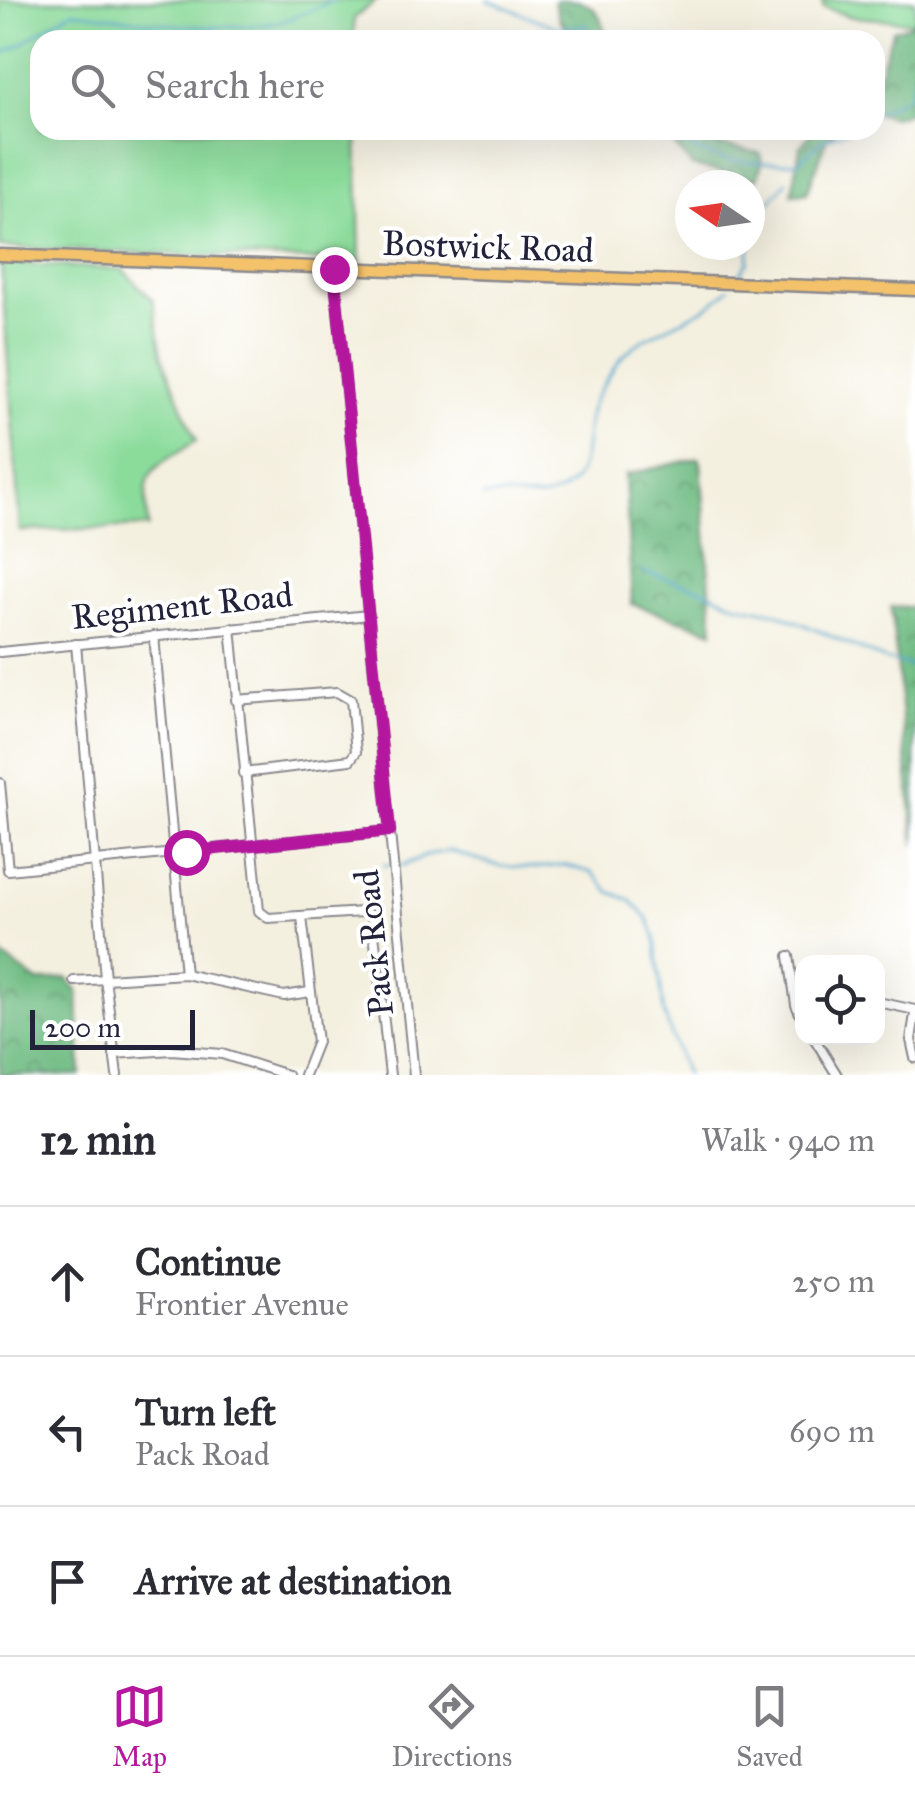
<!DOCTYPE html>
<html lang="en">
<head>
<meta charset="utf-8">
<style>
	:root { --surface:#fff; --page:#f2f2f3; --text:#2b2b33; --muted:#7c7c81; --line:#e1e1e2; --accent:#b5179e }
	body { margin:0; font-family:"IM FELL Great Primer",serif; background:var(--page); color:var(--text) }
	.controls { position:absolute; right:30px; bottom:30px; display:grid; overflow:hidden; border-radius:20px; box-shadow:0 10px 40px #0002 }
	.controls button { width:90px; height:90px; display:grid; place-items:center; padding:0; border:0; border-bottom:2px solid var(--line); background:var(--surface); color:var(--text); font:50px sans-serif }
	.compass { position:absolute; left:675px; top:170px; width:90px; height:90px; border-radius:50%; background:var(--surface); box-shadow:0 10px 40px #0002; rotate:283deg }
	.scale { position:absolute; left:30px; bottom:25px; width:165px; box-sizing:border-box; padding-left:10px; border:5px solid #22223b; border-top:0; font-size:28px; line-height:35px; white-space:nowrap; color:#22223b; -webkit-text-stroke:8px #fff; paint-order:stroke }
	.stop { position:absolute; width:30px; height:30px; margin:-22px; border:8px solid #b5179e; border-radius:50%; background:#fff }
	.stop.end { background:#b5179e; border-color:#fff; box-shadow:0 2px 10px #0008 }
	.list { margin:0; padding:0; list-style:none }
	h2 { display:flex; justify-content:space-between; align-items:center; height:130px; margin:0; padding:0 40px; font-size:42px }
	h2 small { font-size:32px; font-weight:400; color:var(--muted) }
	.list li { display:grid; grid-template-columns:65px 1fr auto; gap:30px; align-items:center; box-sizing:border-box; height:150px; padding:0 40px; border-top:2px solid var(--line) }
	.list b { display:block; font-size:38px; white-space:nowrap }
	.list p { margin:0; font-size:32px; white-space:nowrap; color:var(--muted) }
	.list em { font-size:32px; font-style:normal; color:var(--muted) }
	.icon { flex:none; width:55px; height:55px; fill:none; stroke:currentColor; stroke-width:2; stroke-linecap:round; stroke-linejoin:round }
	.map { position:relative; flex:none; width:915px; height:1075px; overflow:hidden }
	.search { position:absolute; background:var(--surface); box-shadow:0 10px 40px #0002; left:30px; right:30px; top:30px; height:110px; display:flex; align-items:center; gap:25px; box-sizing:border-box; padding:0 35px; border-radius:30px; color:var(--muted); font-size:38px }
	.sheet { height:580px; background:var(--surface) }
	nav { display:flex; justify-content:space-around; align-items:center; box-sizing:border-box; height:140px; border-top:2px solid var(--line); background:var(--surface); font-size:28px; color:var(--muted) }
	nav a { display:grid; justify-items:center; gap:5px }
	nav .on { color:var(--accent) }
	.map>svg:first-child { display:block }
	.green { fill:#8bdc9b; stroke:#567f6b; stroke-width:2.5 }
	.forest { fill:url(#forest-crowns); stroke:#496f5f; stroke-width:2.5 }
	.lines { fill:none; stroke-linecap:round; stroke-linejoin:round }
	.stream { stroke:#50a5cc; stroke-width:2.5 }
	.minor-casing { stroke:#8b898e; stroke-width:12 }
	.major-casing { stroke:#8b898e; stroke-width:15 }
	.minor { stroke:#fff; stroke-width:8 }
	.major { stroke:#f4c26a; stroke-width:10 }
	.route { stroke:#b5179e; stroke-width:12 }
	.labels { text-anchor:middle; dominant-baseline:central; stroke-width:8; stroke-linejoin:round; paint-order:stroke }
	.street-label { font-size:35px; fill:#22223b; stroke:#fff }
</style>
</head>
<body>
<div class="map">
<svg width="915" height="1075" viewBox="0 0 915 1075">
	<defs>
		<pattern id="forest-crowns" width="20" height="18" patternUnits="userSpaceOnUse" patternTransform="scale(2.5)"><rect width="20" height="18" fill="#70bc83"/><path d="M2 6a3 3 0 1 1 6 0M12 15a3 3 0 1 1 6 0" fill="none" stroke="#5c986c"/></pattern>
	</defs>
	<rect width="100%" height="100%" fill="#fff"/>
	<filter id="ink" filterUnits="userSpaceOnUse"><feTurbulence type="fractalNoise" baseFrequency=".01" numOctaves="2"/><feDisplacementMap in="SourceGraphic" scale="20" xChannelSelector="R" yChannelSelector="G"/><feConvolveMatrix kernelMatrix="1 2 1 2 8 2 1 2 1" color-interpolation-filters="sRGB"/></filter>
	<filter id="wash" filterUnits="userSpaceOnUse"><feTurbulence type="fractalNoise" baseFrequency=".0048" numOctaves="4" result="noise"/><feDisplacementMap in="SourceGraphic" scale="40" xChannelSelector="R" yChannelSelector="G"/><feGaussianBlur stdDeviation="2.25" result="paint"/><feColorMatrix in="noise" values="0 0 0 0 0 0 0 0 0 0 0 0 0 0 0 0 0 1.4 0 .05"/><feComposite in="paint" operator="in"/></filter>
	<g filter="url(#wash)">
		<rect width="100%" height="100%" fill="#f4f0e0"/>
		<g class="green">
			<polygon points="0,0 377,0 354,18 354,40 40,40 40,130 357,130 360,262 0,247"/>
			<polygon points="823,0 915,0 915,22 852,17 823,7"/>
			<path d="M1 263 122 269 153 300 162 356 196 441C148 471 142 468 148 527L20 531Z"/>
		</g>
		<g class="forest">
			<path d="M558 0C594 0 597 7 608 40H579L560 21 554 2Z"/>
			<polygon points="915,23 915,101 908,113 892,117 875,113 875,84 893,30"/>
			<polygon points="650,130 685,130 715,144 760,153 762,163 757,179 692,166 672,142"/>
			<polygon points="813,130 836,130 827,138 807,193 792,194 800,147"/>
			<polygon points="699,458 701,463 713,631 632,604 625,475"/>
			<polygon points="891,607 915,607 915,846"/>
			<polygon points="0,954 38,982 67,978 78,992 81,1075 0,1075"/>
		</g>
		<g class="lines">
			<g class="stream">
				<polyline points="488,0 558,28 585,25 599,40"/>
				<path d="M0 54 20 45 72 11C135 20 204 33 268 24 290 21 314 9 334 0"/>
				<polyline points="875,113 908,96 915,78"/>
				<path d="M667 130C701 165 752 164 798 162L821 141 848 130"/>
				<polyline points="750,243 758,216 787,181"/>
				<polyline points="737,278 748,261 750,245"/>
				<path d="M482 497C516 490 540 510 570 485 591 467 582 429 592 405 598 391 608 378 616 365 642 327 697 324 729 288"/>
				<polyline points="643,572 699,588 738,605 777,613 886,660 915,667"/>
				<polyline points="384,865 404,865 430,854 450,851 499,866 536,868 565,865 593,873 610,892 630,900 648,918 655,937 664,1014 686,1075"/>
			</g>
		</g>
	</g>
	<g filter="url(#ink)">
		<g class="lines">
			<defs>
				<g id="minor">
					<polyline points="334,269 414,1075"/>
					<polyline points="231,628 259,911 268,918 363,912 372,916 390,1075"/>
					<polyline points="154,636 185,974"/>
					<polyline points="76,644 105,978 117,1075"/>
					<polyline points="0,652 369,615"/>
					<polyline points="236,700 337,692 351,700 356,752 350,760 243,773"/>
					<polyline points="0,783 8,870 390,831"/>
					<polyline points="302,917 317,1042 304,1075"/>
					<polyline points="789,956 796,1005 802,1018"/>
					<polyline points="74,981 185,974 284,996 310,992"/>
					<polyline points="878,1002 915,1010"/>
					<polyline points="915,1014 911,1040 915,1058"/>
					<polyline points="814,1038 837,1075"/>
					<polyline points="114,1054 172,1050 222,1054 287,1075"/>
				</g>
				<polyline id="major" points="0,255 915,290"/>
			</defs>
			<use href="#minor" class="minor-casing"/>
			<use href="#major" class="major-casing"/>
			<use href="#minor" class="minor"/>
			<use href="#major" class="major"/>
		</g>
	</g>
	<g class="lines" filter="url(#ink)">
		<polyline class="route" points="186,852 390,831 334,269"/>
	</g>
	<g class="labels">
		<g class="street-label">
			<text transform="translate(488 247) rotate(2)">Bostwick Road</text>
			<text transform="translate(182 606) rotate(-6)">Regiment Road</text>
			<text transform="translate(374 943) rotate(-96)">Pack Road</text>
		</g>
	</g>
</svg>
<div class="controls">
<button><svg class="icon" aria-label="locate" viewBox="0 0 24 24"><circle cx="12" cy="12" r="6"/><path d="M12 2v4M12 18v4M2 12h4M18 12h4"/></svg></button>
</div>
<svg class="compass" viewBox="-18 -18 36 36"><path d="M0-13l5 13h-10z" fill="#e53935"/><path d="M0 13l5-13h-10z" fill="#7c7c81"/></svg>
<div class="scale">200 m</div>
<div class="stop" style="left:186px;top:852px"></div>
<div class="stop end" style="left:334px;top:269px"></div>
<div class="search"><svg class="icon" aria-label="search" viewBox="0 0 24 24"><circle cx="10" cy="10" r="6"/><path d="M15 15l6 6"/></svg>Search here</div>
</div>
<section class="sheet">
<h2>12 min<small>Walk · 940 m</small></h2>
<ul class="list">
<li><svg class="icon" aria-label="ahead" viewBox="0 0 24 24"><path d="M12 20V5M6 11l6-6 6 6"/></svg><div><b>Continue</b><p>Frontier Avenue</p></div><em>250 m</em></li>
<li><svg class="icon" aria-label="left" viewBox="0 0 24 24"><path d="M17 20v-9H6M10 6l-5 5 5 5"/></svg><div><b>Turn left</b><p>Pack Road</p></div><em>690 m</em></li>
<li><svg class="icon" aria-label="arrive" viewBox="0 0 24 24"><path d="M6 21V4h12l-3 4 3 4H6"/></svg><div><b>Arrive at destination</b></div></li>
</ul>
</section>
<nav>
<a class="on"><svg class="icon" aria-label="map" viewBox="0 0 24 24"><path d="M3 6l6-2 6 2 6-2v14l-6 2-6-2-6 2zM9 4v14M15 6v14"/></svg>Map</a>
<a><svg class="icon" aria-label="directions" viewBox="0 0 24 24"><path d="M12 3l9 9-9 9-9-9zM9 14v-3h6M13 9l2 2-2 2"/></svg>Directions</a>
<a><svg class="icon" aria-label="saved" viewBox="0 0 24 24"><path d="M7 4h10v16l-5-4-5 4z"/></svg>Saved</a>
</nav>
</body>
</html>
